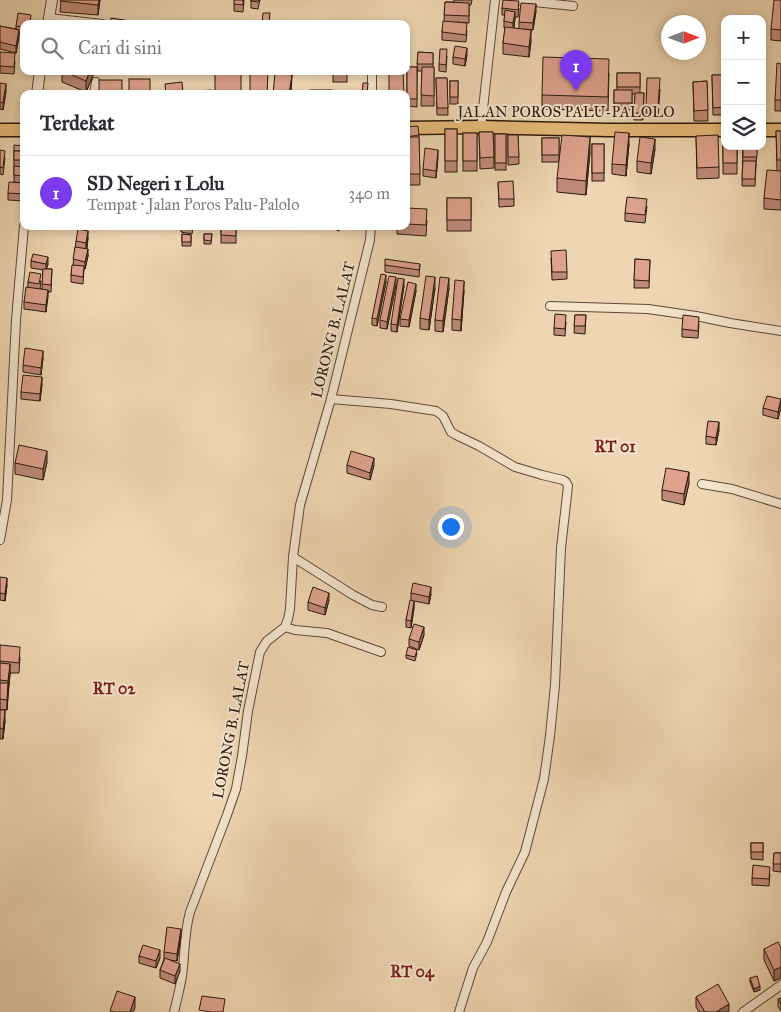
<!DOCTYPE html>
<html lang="id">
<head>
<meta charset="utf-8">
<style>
	:root { --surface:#fff; --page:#f2f2f3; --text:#2b2b33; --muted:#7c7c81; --line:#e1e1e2; --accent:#7c3aed }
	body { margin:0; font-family:"IM FELL Great Primer",serif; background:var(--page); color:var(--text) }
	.controls { position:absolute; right:15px; top:15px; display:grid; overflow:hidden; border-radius:10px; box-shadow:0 2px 8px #0003 }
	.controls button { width:45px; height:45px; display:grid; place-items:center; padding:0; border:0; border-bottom:1px solid var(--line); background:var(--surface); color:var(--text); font:25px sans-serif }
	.compass { position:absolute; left:661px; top:15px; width:45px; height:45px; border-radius:50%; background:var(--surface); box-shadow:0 2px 8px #0003; rotate:90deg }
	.you { position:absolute; left:450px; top:526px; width:18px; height:18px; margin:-12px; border:4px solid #fff; border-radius:50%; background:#1a73e8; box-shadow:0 0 0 8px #1a73e833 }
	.badge { display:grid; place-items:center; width:32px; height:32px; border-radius:50%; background:var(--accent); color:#fff; font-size:16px; font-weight:700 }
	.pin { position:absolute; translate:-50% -41px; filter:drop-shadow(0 1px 2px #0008) }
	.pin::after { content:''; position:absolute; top:26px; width:18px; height:15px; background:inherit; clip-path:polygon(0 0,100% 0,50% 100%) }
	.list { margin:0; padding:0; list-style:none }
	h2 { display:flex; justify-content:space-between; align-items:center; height:65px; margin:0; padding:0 20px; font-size:21px }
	h2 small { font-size:16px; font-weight:400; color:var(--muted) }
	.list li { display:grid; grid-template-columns:32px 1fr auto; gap:15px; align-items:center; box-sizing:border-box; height:75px; padding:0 20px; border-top:1px solid var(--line) }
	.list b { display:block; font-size:19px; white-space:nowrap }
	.list p { margin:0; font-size:16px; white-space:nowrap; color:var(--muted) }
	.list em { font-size:16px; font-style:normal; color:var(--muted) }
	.icon { flex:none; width:28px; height:28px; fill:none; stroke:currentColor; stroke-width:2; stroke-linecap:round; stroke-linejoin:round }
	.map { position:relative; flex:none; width:781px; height:1012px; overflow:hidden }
	.search { position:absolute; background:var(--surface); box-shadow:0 2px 8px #0003; left:20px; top:20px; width:390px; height:55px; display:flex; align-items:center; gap:12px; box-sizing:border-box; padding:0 18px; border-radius:10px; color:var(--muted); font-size:19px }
	.panel { position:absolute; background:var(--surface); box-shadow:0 2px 8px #0003; left:20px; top:90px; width:390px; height:140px; border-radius:10px }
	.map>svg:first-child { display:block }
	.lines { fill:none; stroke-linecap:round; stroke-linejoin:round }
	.minor-casing { stroke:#5c4836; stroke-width:10 }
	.tertiary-casing { stroke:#5c4836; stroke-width:12 }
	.primary-casing { stroke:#2b190c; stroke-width:15 }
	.minor { stroke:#f4e4cd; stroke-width:8 }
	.tertiary { stroke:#f4e4cd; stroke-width:10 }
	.primary { stroke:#e7bb79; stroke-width:12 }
	.wall { fill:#bf8b79; stroke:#2b190c }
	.shaded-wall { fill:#9b7163; stroke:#2b190c }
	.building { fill:#dea28d; stroke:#2b190c }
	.labels { text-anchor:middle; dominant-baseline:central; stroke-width:4; stroke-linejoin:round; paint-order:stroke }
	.street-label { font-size:15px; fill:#2b190c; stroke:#f4e4cd }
	.neighbourhood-label { font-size:16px; font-weight:bold; fill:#7a1f14; stroke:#f4e4cd }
</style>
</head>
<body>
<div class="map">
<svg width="781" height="1012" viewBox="0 0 781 1012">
	<rect width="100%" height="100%" fill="#eed6b2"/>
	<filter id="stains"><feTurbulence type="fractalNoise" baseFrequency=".004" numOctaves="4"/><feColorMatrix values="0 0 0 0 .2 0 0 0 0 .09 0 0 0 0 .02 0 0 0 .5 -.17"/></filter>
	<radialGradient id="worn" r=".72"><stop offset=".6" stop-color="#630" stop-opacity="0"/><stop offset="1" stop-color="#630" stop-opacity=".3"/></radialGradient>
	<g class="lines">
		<defs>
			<g id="minor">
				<polyline points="515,0 573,6"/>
				<polyline points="49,18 102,24"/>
				<polyline points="94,94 96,82"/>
				<polyline points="372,94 372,71"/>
				<polyline points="481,127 495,0"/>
				<polyline points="550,306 648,309 696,316 730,323 781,331"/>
				<polyline points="331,399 391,404 436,411 443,416 451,432 456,435 479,446 515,467 542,475 563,480 566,482 568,486 561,548 555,685 550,736 544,779 525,852 506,892 487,942 473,968 459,1012"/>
				<polyline points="702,484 732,489 781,504"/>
				<polyline points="0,540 7,500 16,320 24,226"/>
				<polyline points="293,557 353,595 372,605 382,607"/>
				<polyline points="285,627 295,630 327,633 381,652"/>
				<path d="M174 1012C177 1000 180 988 182 976 185 955 184 933 190 912L227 815 236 789 242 756 248 711 260 652 267 641 285 627 288 619 290 609 293 557 300 505 331 399 370 240 371 226"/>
				<polyline points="743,1012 781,985"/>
			</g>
			<g id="tertiary">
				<polyline points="48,24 52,0"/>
				<polyline points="37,94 40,71"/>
			</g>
			<g id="primary">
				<polyline points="406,128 481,127 608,130 725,130"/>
				<polyline points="0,130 24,130"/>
				<polyline points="762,130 781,130"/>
			</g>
		</defs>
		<use href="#minor" class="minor-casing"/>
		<use href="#tertiary" class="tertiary-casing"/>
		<use href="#primary" class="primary-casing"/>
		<use href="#minor" class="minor"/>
		<use href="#tertiary" class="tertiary"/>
		<use href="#primary" class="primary"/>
	</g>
	<g class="wall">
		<polygon points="61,0 100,0 98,15 60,12"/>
		<polygon points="244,0 243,12 234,11 234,4"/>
		<polygon points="251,0 260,0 258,9 251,8"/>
		<polygon points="454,0 472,0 471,5 469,5 469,23 457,22 467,31 466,42 442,40 442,32 444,21 445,2 454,2"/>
		<polygon points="781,0 781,41 771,40 771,29"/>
		<polygon points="502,8 519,8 518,17 515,17 514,28 519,29 519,22 536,11 533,30 524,29 531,41 529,57 503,54 503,43 505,29 504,28 504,21 505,15 502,15"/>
		<polygon points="24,24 24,34 19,33 16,53 0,49 0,26 16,29 16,26"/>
		<polygon points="0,52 15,61 14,74 0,73"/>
		<polygon points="418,52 433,53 433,67 434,67 434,106 421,106 422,71 417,71"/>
		<polygon points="467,55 465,66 453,64 453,57"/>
		<polygon points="447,56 446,72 439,71 439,64"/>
		<polygon points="781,64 781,111 775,111 775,100"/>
		<polygon points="407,67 417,67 417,107 407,106"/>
		<polygon points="62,71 95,71 86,92 62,82"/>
		<rect x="333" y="71" width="14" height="11"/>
		<polygon points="609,73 608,111 542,109 542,95"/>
		<polygon points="617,73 640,73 640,93 644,93 643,120 634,120 635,94 632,94 632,110 614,110 614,90 617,90"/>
		<polygon points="712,75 723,75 724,115 713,115"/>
		<polygon points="436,78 447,78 448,115 437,115"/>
		<rect x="450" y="81" width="8" height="23"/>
		<polygon points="707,81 708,121 694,121 693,82"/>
		<polygon points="0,83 6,91 3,110 0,109"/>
		<polygon points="660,89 658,118 646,117 646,107"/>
		<polygon points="406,127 419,135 420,185 406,185"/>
		<rect x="445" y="129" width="12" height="43"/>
		<polygon points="723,130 737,146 737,174 723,174"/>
		<polygon points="776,131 781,131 781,210 764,209 764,198 777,171"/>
		<polygon points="479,132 493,132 494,168 480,169"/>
		<rect x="463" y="133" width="14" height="38"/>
		<rect x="495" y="134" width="11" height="36"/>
		<polygon points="508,135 518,135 519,164 508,165"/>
		<polygon points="696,136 719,167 719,178 697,179"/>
		<rect x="542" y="138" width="17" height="24"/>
		<rect x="592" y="144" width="12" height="37"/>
		<polygon points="629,144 626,176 612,174 612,164"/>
		<polygon points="24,146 24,183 14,182 14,151"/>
		<polygon points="743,146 757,146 755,186 742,186"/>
		<polygon points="655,149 651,174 637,172 637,161"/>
		<polygon points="0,150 5,158 3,175 0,174"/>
		<polygon points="590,152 586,195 557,192 557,178"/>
		<polygon points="438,157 436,178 423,176 423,169"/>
		<polygon points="498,182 514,199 514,206 499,207"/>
		<polygon points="24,183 24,201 8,200 8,193"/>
		<rect x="447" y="198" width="24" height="33"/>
		<polygon points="647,206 645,223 625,221 625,213"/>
		<polygon points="406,208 427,220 426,236 397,234 397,226 406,226"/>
		<polygon points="181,226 193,226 192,234 181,232"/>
		<rect x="221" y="226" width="15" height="17"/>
		<polygon points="327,226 341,226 339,231"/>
		<polygon points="182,234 191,235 191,246 182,246"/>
		<polygon points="204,234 212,234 211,244 204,244"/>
		<polygon points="88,238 87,249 88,256 85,269 84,269 83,284 71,282 71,275 73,265 76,241"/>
		<polygon points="551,258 567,272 567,279 552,280"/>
		<polygon points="635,259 650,260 649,288 634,288"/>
		<polygon points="31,261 48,264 46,269 52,269 51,292 48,292 46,312 24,309 24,302 28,287 28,282 41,281 40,289 42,289 43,270 31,268"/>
		<polygon points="420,264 419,277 385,272 385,265"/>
		<polygon points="386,282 377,326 372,325 372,318"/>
		<polygon points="396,285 387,329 380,328 380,320"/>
		<polygon points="404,286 397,332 391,331 391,324"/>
		<polygon points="435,288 429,330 420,329 420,318"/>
		<polygon points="449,288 443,332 435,331 435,320"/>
		<polygon points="416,291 409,327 400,326 400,319"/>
		<polygon points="464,291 461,331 452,330 452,319"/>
		<polygon points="575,315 586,315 585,334 574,333"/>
		<polygon points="566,322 565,336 554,335 554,328"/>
		<polygon points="699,324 698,338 682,337 682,329"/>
		<polygon points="43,358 41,375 23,372 23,365"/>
		<polygon points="42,384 40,401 21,399 21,392"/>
		<polygon points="781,399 778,419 763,415 763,408"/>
		<polygon points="719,430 716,445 706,444 706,436"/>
		<polygon points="47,462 43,480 15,474 15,463"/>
		<polygon points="347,465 374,465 370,480 347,473"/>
		<polygon points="689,483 684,505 662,500 662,490"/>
		<polygon points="0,577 7,585 5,601 0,600"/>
		<polygon points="411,593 431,594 429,604 414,601 414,608 411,628 406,627 406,620 411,600"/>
		<polygon points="329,600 325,615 308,610 308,602"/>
		<polygon points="424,635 419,650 409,646 409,639"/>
		<polygon points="0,645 20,657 19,673 10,673 7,710 0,710 5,721 3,739 0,739"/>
		<polygon points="417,653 415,661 406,658 406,655"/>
		<polygon points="751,843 763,843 763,860 751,859"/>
		<polygon points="774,853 781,853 781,872 773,871"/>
		<polygon points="770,874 769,886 752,885 752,878"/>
		<polygon points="181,936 177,961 169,960 180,971 175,984 160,978 160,970 164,959 164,952"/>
		<polygon points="781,948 781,978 774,981 764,960 764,949"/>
		<polygon points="139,956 160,958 156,968 139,963"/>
		<polygon points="750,978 760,990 754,992 750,982"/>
		<polygon points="696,997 729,1012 699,1012 696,1007"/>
		<polygon points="781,998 781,1011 778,1006 778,999"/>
	</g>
	<g class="shaded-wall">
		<polygon points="99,0 100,0 98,15 98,5"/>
		<polygon points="536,4 536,11 533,30 533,23"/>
		<polygon points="515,12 515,19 513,30 513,23"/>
		<polygon points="19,30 19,37 16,53 16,46"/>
		<polygon points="531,30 531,41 529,57 529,47"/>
		<polygon points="467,48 467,55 465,66 465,59"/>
		<polygon points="90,71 95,71 86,92 86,81"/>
		<polygon points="292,75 291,94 289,94"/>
		<polygon points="6,84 6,91 3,110 3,103"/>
		<polygon points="629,133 629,144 626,176 626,165"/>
		<polygon points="590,137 590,152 586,195 586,181"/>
		<polygon points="655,139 655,149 651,174 651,163"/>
		<polygon points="438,150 438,157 436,178 436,171"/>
		<polygon points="88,231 88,238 86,250 86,243"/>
		<polygon points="88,249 88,256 85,269 85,262"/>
		<polygon points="48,257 48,264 46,271 46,264"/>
		<polygon points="386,275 386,282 377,326 377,319"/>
		<polygon points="396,277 396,285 387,329 387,322"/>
		<polygon points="435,277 435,288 429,330 429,320"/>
		<polygon points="449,278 449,288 443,332 443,321"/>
		<polygon points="404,279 404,286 397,332 397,325"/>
		<polygon points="464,281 464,291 461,331 461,320"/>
		<polygon points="416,284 416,291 409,327 409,320"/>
		<polygon points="48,290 48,297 46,312 46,305"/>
		<polygon points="43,351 43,358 41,375 41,368"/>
		<polygon points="42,377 42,384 40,401 40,394"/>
		<polygon points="781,401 781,408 778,419 778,412"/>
		<polygon points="719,422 719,430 716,445 716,438"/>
		<polygon points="47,451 47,462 43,480 43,469"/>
		<polygon points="374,458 374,465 370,480 370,473"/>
		<polygon points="689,472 689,483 684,505 684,494"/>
		<polygon points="7,578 7,585 5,601 5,594"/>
		<polygon points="431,587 431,594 429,604 429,597"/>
		<polygon points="329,593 329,600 325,615 325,608"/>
		<polygon points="414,601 414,608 411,628 411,621"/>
		<polygon points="424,627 424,635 419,650 419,642"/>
		<polygon points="10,664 10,675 8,692 8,681"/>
		<polygon points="8,683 8,694 7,710 7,700"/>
		<polygon points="5,710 5,721 3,739 3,729"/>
		<polygon points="181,929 181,936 177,961 177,954"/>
		<polygon points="160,950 160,958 156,968 156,961"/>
		<polygon points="180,964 180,971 175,984 175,976"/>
		<polygon points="781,967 781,978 774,981 774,970"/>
		<polygon points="760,986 760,990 754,992 754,989"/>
		<polygon points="135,997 135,1008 133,1012 130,1012"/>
		<polygon points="729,1004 729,1012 716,1012"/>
	</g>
	<g class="building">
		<polygon points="61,0 99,0 98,5 60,1"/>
		<polygon points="234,0 243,0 243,5 234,4"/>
		<polygon points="251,0 259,0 258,2 251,1"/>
		<polygon points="503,0 519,1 518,10 502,8"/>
		<polygon points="774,0 781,0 781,30 771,29"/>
		<polygon points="445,2 469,3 469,16 444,15"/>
		<polygon points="521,3 536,4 533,23 519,22"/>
		<polygon points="505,10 515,12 513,23 504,21"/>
		<polygon points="18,13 31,15 30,24 24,24 24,27 16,26"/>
		<polygon points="263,13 270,13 269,24 262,24"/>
		<polygon points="111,18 131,21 130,24 110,24"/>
		<polygon points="64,21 81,22 80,24 64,24"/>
		<polygon points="443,21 467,23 466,35 442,32"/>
		<polygon points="0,26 19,30 16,46 0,42"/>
		<polygon points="505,27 531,30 529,47 503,43"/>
		<polygon points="455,46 467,48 465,59 453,57"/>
		<polygon points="440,49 447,49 446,65 439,64"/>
		<polygon points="0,52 15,53 14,67 0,66"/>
		<polygon points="418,52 433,53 433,64 417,64"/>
		<polygon points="543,57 609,59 608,97 542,95"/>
		<polygon points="777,63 781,64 781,100 775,100"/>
		<rect x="407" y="67" width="10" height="32"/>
		<polygon points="422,67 434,67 434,96 421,95"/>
		<polygon points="63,71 90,71 86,81"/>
		<rect x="215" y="71" width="26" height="23"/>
		<rect x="333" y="71" width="14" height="3"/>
		<polygon points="389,71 403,71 404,94 389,94"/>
		<polygon points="250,73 268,73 267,94 250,94"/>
		<polygon points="275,73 292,75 289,94 273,94"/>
		<rect x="617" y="73" width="23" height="14"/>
		<polygon points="712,75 723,75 724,107 713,108"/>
		<polygon points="436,78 447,78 448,108 437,108"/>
		<polygon points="647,78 660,78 658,108 646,107"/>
		<rect x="129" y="79" width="21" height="15"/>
		<rect x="99" y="80" width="23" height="14"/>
		<rect x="450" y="81" width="8" height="16"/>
		<polygon points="707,81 708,110 694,111 693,82"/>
		<polygon points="182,82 183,94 166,94 165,84"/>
		<polygon points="0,83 6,84 3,103 0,102"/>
		<polygon points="363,83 368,83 367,94 362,94"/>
		<polygon points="211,90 211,94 190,94 189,92"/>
		<rect x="310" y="90" width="22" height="4"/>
		<rect x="614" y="90" width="18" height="13"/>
		<polygon points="635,93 644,93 643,113 634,113"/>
		<polygon points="418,126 419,135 406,137 406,127"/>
		<rect x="445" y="129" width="12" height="32"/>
		<polygon points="723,130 725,130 725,146 737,146 737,163 723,163"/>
		<polygon points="776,131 781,131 781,160 777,160"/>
		<polygon points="479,132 493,132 494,157 480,158"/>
		<polygon points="615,132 629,133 626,165 612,164"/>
		<rect x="463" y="133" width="14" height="28"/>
		<rect x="495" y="134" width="11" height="29"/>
		<polygon points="508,135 518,135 519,157 508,157"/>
		<polygon points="562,135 590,137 586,181 557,178"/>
		<polygon points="718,135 719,167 697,168 696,136"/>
		<polygon points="406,137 419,137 420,174 406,174"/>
		<polygon points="640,137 655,139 651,163 637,161"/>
		<rect x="542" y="138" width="17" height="17"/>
		<rect x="592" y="144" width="12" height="29"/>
		<polygon points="14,145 24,146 24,151 14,151"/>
		<rect x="743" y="146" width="14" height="11"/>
		<polygon points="425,148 438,150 436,171 423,169"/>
		<polygon points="0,150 5,151 3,168 0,167"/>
		<rect x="14" y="151" width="10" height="9"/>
		<polygon points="743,161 756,161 755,179 742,179"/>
		<polygon points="14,166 24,167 24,176 14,175"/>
		<polygon points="767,170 781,171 781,200 764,198"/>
		<polygon points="513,181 514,199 499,199 498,182"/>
		<polygon points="9,182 24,183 24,194 8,193"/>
		<polygon points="627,197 647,199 645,215 625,213"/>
		<rect x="447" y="198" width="24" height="22"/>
		<polygon points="406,208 427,209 426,225 406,224"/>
		<polygon points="221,226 236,226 236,236 221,235"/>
		<polygon points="78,229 88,231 86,243 76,241"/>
		<polygon points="182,234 191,235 191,242 182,242"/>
		<polygon points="204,234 212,234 211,241 204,240"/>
		<polygon points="75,247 88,249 85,262 73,259"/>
		<polygon points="566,250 567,272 552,272 551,251"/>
		<polygon points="33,254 48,257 46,264 31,261"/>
		<polygon points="385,259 420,264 419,270 385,265"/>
		<polygon points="635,259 650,260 649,281 634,280"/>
		<polygon points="72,265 84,266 83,277 71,275"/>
		<polygon points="43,269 52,269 51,285 42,284"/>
		<polygon points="30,272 41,274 39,284 28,282"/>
		<polygon points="381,274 386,275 377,319 372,318"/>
		<polygon points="389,276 396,277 387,322 380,320"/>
		<polygon points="426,276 435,277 429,320 420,318"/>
		<polygon points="440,277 449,278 443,321 435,320"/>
		<polygon points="398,278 404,279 397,325 391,324"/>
		<polygon points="455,280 464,281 461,320 452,319"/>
		<polygon points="408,282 416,284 409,320 400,319"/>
		<polygon points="26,287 48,290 46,305 24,302"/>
		<polygon points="555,314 566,315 565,329 554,328"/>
		<polygon points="575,315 586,315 585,326 574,326"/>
		<polygon points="683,315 699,317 698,331 682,329"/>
		<polygon points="25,348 43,351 41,368 23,365"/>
		<polygon points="23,375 42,377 40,394 21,392"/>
		<polygon points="767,396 781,399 778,412 763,408"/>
		<polygon points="708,421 719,422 716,438 706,436"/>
		<polygon points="19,445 47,451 43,469 15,463"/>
		<polygon points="351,451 374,458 370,473 347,465"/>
		<polygon points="666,468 689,472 684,494 662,490"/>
		<polygon points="0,577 7,578 5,594 0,593"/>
		<polygon points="413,583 431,587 429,597 411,593"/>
		<polygon points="313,587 329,593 325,608 308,602"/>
		<polygon points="410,600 414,601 411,621 406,620"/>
		<polygon points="414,624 424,627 419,642 409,639"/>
		<polygon points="0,645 20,647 19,663 0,661"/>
		<polygon points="408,647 417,650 415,657 406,655"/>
		<polygon points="0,663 10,664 8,681 0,680"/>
		<polygon points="0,683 8,683 7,700 0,699"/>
		<polygon points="0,710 5,710 3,729 0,728"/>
		<rect x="751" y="843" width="12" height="9"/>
		<polygon points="774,853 781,853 781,864 773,864"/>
		<polygon points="753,865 770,867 769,879 752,878"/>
		<polygon points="167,927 181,929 177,954 164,952"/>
		<polygon points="778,942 781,948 781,967 774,970 764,949"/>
		<polygon points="143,945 160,950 156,961 139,956"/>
		<polygon points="165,958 180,964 175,976 160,970"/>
		<polygon points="757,976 760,986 754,989 750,978"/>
		<polygon points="718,984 729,1004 716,1012 705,1012 696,997"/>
		<polygon points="117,991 135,997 130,1012 114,1012 110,1011"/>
		<polygon points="202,996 225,999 223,1012 211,1012 199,1010"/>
		<polygon points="781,998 781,1004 778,999"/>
	</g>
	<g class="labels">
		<g class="street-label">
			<text x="566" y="112">JALAN POROS PALU-PALOLO</text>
			<text transform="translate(333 330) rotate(-76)">LORONG B. LALAT</text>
			<text transform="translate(231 730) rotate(-79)">LORONG B. LALAT</text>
		</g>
		<g class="neighbourhood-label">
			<text x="615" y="446">RT 01</text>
			<text x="114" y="688">RT 02</text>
			<text x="412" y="971">RT 04</text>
		</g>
	</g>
	<rect width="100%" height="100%" filter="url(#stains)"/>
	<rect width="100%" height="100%" fill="url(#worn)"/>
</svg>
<div class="controls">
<button>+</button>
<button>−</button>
<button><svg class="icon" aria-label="layers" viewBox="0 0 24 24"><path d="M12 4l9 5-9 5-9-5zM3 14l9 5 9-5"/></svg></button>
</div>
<svg class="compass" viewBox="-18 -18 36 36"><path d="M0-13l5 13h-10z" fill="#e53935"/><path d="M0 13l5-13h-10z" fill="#7c7c81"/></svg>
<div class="you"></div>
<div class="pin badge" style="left:576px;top:91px">1</div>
<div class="search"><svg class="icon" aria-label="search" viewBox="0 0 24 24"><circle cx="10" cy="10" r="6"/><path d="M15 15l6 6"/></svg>Cari di sini</div>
<section class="panel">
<h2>Terdekat<small></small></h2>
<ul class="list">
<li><span class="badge">1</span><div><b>SD Negeri 1 Lolu</b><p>Tempat · Jalan Poros Palu-Palolo</p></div><em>340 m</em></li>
</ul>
</section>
</div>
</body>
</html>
